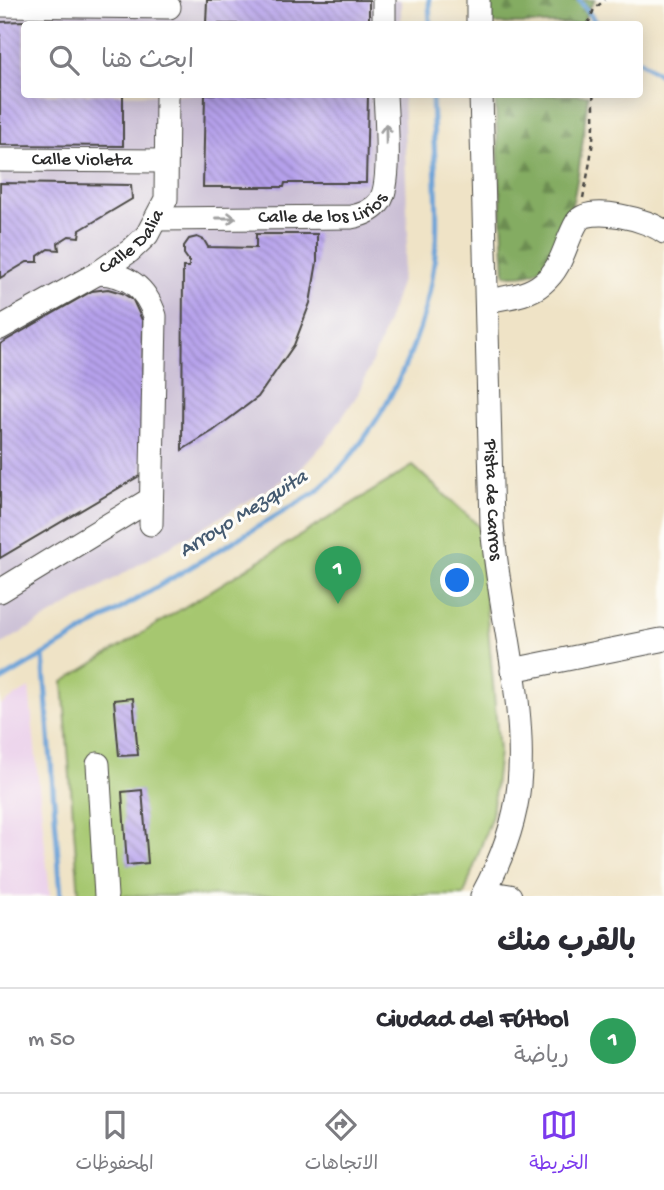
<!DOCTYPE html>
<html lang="ar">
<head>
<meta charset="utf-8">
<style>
	:root { --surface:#fff; --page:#f2f2f3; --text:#2b2b33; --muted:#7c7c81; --line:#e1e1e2; --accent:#7c3aed }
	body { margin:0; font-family:"Gochi Hand","Playpen Sans Arabic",sans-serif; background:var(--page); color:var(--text); direction:rtl }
	.you { position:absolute; left:458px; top:581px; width:24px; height:24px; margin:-18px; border:5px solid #fff; border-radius:50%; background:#1a73e8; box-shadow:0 0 0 10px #1a73e833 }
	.badge { display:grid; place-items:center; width:46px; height:46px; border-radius:50%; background:var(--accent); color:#fff; font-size:23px; font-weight:700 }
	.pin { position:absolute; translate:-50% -58px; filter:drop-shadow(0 2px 4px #0008) }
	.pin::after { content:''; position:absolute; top:37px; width:24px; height:21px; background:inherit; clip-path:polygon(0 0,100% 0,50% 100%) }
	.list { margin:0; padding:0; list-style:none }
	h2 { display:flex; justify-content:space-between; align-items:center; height:91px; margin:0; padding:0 28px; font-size:30px }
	h2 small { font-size:23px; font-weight:400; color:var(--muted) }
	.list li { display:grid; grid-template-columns:46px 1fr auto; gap:21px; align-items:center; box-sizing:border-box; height:105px; padding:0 28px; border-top:2px solid var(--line) }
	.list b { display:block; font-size:26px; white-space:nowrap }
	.list p { margin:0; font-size:23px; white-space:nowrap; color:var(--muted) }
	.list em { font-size:23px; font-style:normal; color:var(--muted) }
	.icon { flex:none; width:38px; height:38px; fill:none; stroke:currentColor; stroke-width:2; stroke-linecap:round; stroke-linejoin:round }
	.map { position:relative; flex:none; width:664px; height:896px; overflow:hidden; direction:ltr }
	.search { position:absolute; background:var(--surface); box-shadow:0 4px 18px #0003; left:21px; right:21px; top:21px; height:77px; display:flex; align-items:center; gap:18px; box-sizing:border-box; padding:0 24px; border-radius:7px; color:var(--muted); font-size:26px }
	.sheet { height:196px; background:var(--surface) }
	nav { display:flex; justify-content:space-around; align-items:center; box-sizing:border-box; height:98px; border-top:2px solid var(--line); background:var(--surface); font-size:19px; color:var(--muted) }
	nav a { display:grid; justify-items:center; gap:4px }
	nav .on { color:var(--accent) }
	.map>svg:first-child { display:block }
	.built { fill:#ebd1eb }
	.industrial { fill:#cbbfd5 }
	.green { fill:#a6c76f; stroke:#68794d; stroke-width:2 }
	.forest { fill:url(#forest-firs); stroke:#586c46; stroke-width:2 }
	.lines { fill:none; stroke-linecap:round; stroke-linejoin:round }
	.stream { stroke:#69a1d7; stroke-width:5 }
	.building { fill:url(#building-back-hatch) }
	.minor-casing { stroke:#484742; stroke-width:25 }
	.path { stroke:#484742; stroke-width:2.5; stroke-dasharray:5 5; stroke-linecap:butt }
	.minor { stroke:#fff; stroke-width:23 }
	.oneway { stroke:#a0a0a0 }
	.labels { text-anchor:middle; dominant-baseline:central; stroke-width:6; stroke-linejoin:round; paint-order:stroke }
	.street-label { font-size:19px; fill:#2b2b2b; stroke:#fdfcf7 }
	.water-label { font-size:21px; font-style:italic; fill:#445a70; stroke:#fdfcf7 }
</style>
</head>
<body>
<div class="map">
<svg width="664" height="896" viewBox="0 0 664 896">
	<defs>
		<pattern id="forest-firs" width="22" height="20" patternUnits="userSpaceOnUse" patternTransform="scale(1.75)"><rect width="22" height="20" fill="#84ac62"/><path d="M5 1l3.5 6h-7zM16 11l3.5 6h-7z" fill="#6c8c51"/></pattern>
		<pattern id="building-back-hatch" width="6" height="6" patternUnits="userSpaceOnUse" patternTransform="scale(1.75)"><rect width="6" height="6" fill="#b6a1ec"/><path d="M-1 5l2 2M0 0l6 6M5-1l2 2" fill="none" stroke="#9483bf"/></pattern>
	</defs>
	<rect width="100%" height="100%" fill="#fdfcf7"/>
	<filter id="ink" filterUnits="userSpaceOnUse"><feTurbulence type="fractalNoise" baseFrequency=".0143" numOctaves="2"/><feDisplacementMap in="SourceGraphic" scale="14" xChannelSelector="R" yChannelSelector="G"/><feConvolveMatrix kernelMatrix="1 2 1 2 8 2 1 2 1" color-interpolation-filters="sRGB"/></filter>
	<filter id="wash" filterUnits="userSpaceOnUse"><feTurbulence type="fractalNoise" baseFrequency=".00686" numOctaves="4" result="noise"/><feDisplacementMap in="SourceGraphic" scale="28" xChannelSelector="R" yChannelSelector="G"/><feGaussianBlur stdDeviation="1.57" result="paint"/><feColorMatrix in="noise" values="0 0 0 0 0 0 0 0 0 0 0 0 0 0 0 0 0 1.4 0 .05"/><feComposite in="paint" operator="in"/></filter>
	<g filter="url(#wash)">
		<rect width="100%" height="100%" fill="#efe3c6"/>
		<polygon class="built" points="29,688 50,896 0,896 0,705"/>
		<polygon class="industrial" points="0,0 401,0 401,24 24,24 24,94 403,95 408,235 401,280 380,343 358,394 327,440 298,472 0,645"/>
		<polygon class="green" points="413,466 479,526 499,751 492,815 464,895 79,896 63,682"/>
		<g class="forest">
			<polygon points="489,0 595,0 586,13 584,24 491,24"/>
			<path d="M495 95H588C582 140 577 246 536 271 529 276 514 275 505 275Z"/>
		</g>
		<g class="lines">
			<g class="stream">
				<polyline points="429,0 430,24"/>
				<polyline points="579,0 597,24"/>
				<polyline points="640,61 664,78"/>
				<polyline points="43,655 61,896"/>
				<path d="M0 681 316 492C383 433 430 333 436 244 439 196 433 143 432 94"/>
			</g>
		</g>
		<g id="blocks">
			<g class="building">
				<polygon points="207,0 369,0 369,24 206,24"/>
				<polygon points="24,21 24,94 123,94 123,146 0,145 0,22"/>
				<polygon points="205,94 368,94 366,183 285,183 284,187 203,187"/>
				<polygon points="0,183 131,185 132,199 80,230 79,237 69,236 58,243 59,250 48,249 38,256 38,262 27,262 0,278"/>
				<polygon points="256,234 317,234 317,262 310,303 294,345 258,397 213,431 182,450 183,267 189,267 189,261 184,254 184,246 189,239 197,237 204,240 208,247 256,248"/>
				<polygon points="108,289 122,293 133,300 143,322 141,475 0,558 0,344 92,291"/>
				<polygon points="133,698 138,755 119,756 114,700"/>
				<polygon points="142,790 148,863 127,865 122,792"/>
			</g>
		</g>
	</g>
	<g filter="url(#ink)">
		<use href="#blocks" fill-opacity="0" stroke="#484742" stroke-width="2"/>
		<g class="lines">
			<defs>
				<g id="minor">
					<polyline points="384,0 384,24"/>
					<polyline points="478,0 478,24"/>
					<polyline points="0,5 169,7"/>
					<path id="s1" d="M481 94 492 524C498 609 527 702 519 785 515 825 501 861 482 896"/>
					<path id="s2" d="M0 160 166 161"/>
					<path id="s3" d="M157 219 351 217C362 215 373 211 380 201 392 183 386 118 385 94"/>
					<path d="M98 273C128 274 146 288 155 316L151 524"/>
					<path d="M487 301C506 297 528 296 543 283 563 267 565 242 577 222 589 204 650 220 664 232"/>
					<path id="s4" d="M0 328 98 273 130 251 147 235 166 199 167 94"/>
					<polyline points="0,591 151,499"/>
					<polyline points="512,670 661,640"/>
					<polyline points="98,764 106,896"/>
					<polyline points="485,892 510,896"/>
				</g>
			</defs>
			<use href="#minor" class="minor-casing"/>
			<g class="path">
				<polyline points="588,24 594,9 605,0"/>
				<path d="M583 198C590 163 597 131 593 94"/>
			</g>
			<use href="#minor" class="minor"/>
		</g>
		<defs><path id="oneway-shaft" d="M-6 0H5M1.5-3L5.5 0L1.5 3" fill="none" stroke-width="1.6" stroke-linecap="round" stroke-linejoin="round" transform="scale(1.75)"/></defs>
		<g class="oneway">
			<use href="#oneway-shaft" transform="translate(386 134) rotate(-91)"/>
			<use href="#oneway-shaft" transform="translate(226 218)"/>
		</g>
	</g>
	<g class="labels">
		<g class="street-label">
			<text stroke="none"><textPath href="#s2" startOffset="82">Calle Violeta</textPath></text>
			<text stroke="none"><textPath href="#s3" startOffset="168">Calle de los Lirios</textPath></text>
			<text stroke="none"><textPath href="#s4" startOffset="159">Calle Dalia</textPath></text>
			<text stroke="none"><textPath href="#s1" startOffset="406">Pista de Carros</textPath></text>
		</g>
		<g class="water-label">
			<text transform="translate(244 515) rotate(-32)">Arroyo Mezquita</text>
		</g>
	</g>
</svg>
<div class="you"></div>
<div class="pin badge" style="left:338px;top:604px;background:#2e9e5b">1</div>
<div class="search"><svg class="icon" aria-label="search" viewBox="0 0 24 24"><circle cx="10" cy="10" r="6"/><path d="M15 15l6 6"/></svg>ابحث هنا</div>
</div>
<section class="sheet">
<h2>بالقرب منك<small></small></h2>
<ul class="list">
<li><span class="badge" style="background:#2e9e5b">1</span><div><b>Ciudad del Fútbol</b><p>رياضة</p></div><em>50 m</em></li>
</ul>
</section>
<nav>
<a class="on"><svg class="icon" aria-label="map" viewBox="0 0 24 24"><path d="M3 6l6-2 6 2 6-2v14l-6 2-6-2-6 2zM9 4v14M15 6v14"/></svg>الخريطة</a>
<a><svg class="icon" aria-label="directions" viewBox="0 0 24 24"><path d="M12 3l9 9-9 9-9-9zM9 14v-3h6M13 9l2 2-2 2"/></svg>الاتجاهات</a>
<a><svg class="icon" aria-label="saved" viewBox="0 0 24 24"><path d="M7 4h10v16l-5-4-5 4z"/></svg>المحفوظات</a>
</nav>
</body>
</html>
